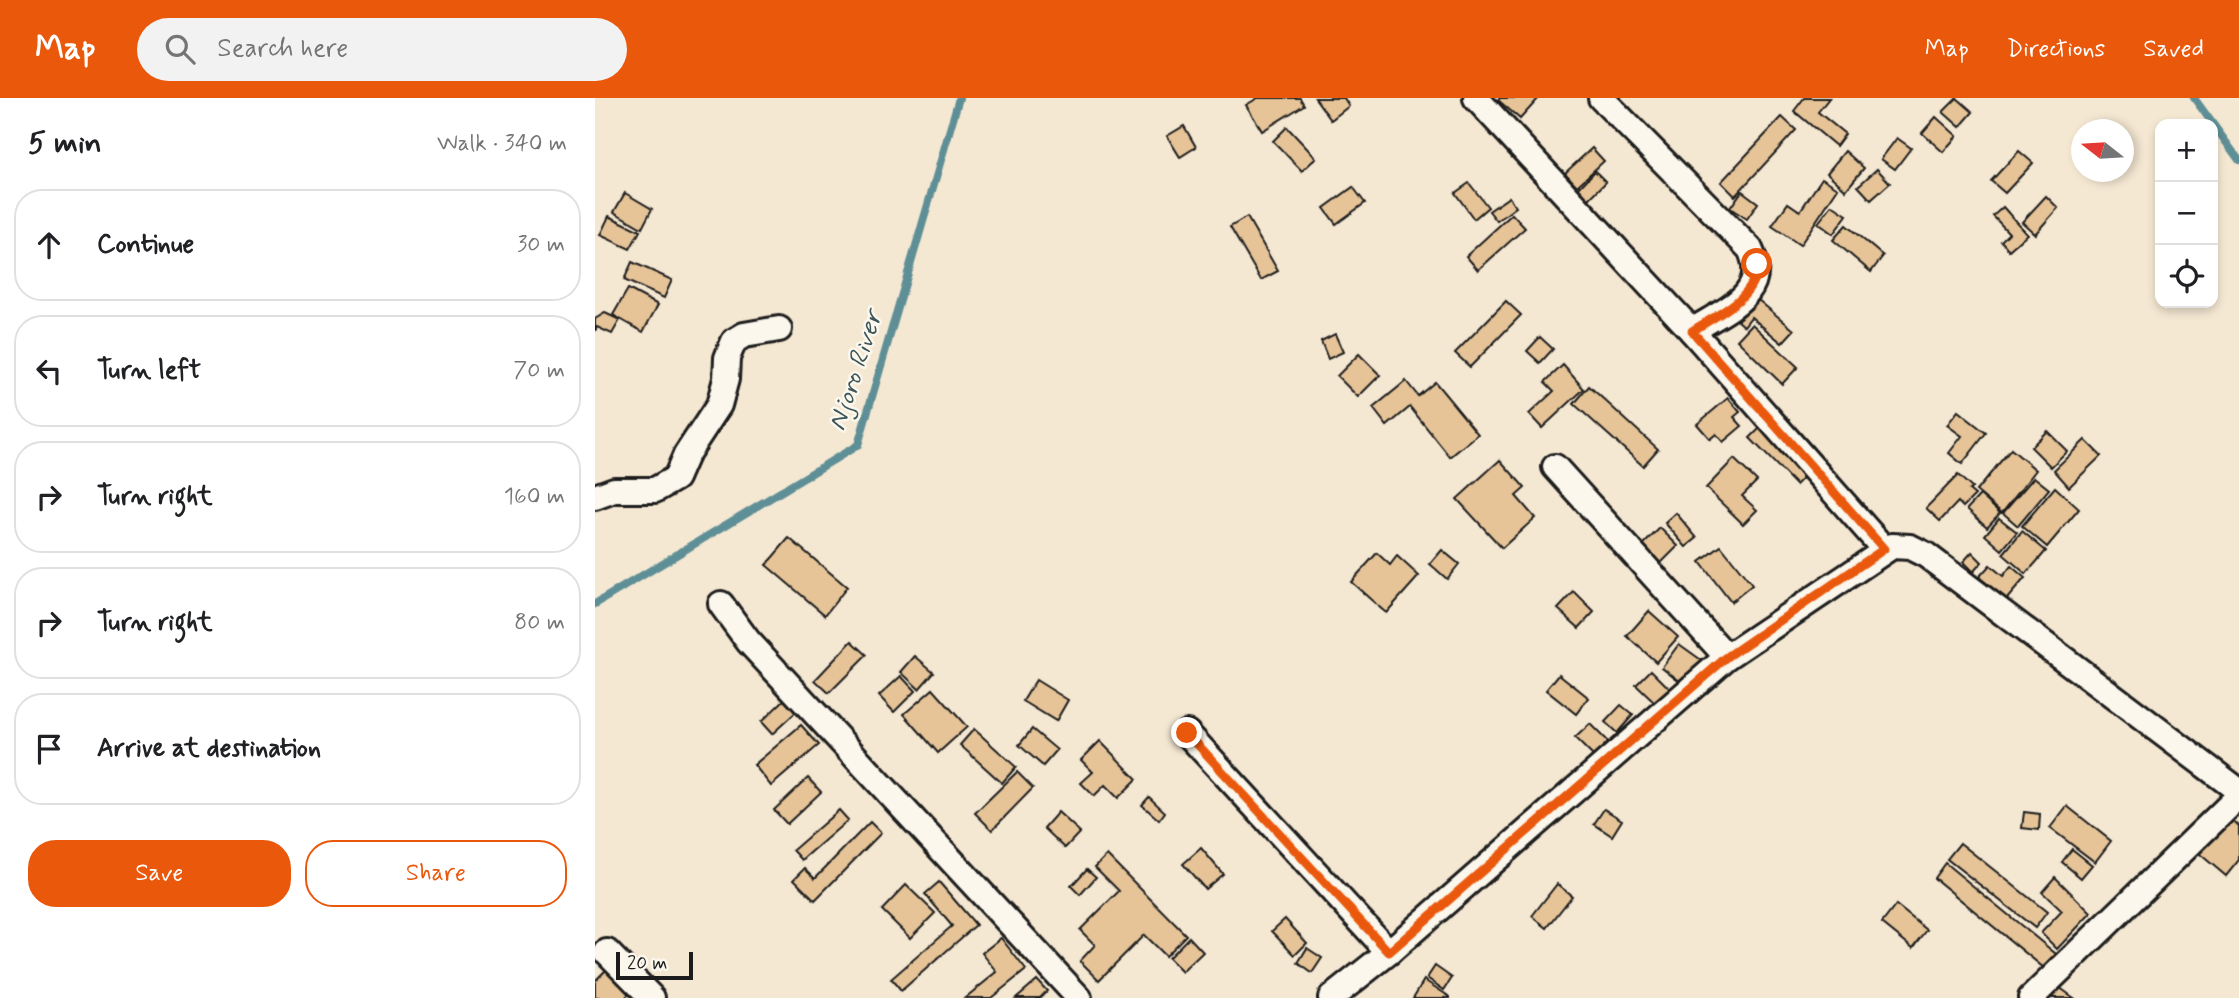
<!DOCTYPE html>
<html lang="en">
<head>
<meta charset="utf-8">
<style>
	:root { --surface:#fff; --page:#f2f2f2; --text:#202124; --muted:#757577; --line:#e0e0e0; --accent:#ea580c }
	body { margin:0; font-family:Mynerve,sans-serif; background:var(--page); color:var(--text) }
	.controls { position:absolute; right:21px; top:21px; display:grid; overflow:hidden; border-radius:14px; box-shadow:0 4px 10px #0003 }
	.controls button { width:63px; height:63px; display:grid; place-items:center; padding:0; border:0; border-bottom:2px solid var(--line); background:var(--surface); color:var(--text); font:35px sans-serif }
	.compass { position:absolute; left:1476px; top:21px; width:63px; height:63px; border-radius:50%; background:var(--surface); box-shadow:0 4px 10px #0003; rotate:287deg }
	.scale { position:absolute; left:21px; bottom:18px; width:77px; box-sizing:border-box; padding-left:7px; border:4px solid #1c1c1c; border-top:0; font-size:19px; line-height:24px; white-space:nowrap; color:#1c1c1c; -webkit-text-stroke:5px #fbf7ec; paint-order:stroke }
	.stop { position:absolute; width:21px; height:21px; margin:-16px; border:5px solid #ea580c; border-radius:50%; background:#fff }
	.stop.end { background:#ea580c; border-color:#fff; box-shadow:0 2px 7px #0008 }
	.list { margin:0; padding:0; list-style:none }
	h2 { display:flex; justify-content:space-between; align-items:center; height:91px; margin:0; padding:0 28px; font-size:30px }
	h2 small { font-size:23px; font-weight:400; color:var(--muted) }
	.list li { display:grid; grid-template-columns:46px 1fr auto; gap:21px; align-items:center; box-sizing:border-box; height:112px; margin:0 14px 14px; padding:0 14px; border:2px solid var(--line); border-radius:28px }
	.list b { display:block; font-size:26px; white-space:nowrap }
	.list em { font-size:23px; font-style:normal; color:var(--muted) }
	.actions { display:flex; gap:14px; padding:21px 28px }
	.actions a { flex:1; padding:16px 0; border:2px solid var(--accent); border-radius:28px; text-align:center; font-size:24px; color:var(--accent) }
	.actions .main { background:var(--accent); color:#fff }
	.icon { flex:none; width:38px; height:38px; fill:none; stroke:currentColor; stroke-width:2; stroke-linecap:round; stroke-linejoin:round }
	.map { position:relative; flex:none; width:1644px; height:900px; overflow:hidden }
	header { display:flex; align-items:center; gap:42px; box-sizing:border-box; height:98px; padding:0 35px; background:var(--accent); color:#fff }
	header strong { font-size:33px }
	nav { display:flex; gap:38px; margin-inline-start:auto; font-size:24px }
	.search { width:490px; height:63px; background:var(--page); display:flex; align-items:center; gap:18px; box-sizing:border-box; padding:0 24px; border-radius:38px; color:var(--muted); font-size:26px }
	main { display:flex }
	aside { flex:1; background:var(--surface) }
	.map>svg:first-child { display:block }
	.lines { fill:none; stroke-linecap:round; stroke-linejoin:round }
	.stream { stroke:#5f8f96; stroke-width:8 }
	.building { fill:#e6c498; stroke:#1c1c1c; stroke-width:2 }
	.street-casing { stroke:#1c1c1c; stroke-width:30 }
	.street { stroke:#fbf7ec; stroke-width:24 }
	.route { stroke:#ea580c; stroke-width:9 }
	.labels { text-anchor:middle; dominant-baseline:central; stroke-width:5; stroke-linejoin:round; paint-order:stroke }
	.water-label { font-size:26px; font-style:italic; fill:#3d5559; stroke:#fbf7ec }
</style>
</head>
<body>
<header>
<strong>Map</strong>
<div class="search"><svg class="icon" aria-label="search" viewBox="0 0 24 24"><circle cx="10" cy="10" r="6"/><path d="M15 15l6 6"/></svg>Search here</div>
<nav><a>Map</a><a>Directions</a><a>Saved</a></nav>
</header>
<main>
<aside>
<h2>5 min<small>Walk · 340 m</small></h2>
<ul class="list">
<li><svg class="icon" aria-label="ahead" viewBox="0 0 24 24"><path d="M12 20V5M6 11l6-6 6 6"/></svg><div><b>Continue</b></div><em>30 m</em></li>
<li><svg class="icon" aria-label="left" viewBox="0 0 24 24"><path d="M17 20v-9H6M10 6l-5 5 5 5"/></svg><div><b>Turn left</b></div><em>70 m</em></li>
<li><svg class="icon" aria-label="right" viewBox="0 0 24 24"><path d="M7 20v-9h11M14 6l5 5-5 5"/></svg><div><b>Turn right</b></div><em>160 m</em></li>
<li><svg class="icon" aria-label="right" viewBox="0 0 24 24"><path d="M7 20v-9h11M14 6l5 5-5 5"/></svg><div><b>Turn right</b></div><em>80 m</em></li>
<li><svg class="icon" aria-label="arrive" viewBox="0 0 24 24"><path d="M6 21V4h12l-3 4 3 4H6"/></svg><div><b>Arrive at destination</b></div></li>
</ul>
<div class="actions"><a class="main">Save</a><a>Share</a></div>
</aside>
<div class="map">
<svg width="1644" height="900" viewBox="0 0 1644 900">
	<rect width="100%" height="100%" fill="#f5e8d3"/>
	<filter id="ink" filterUnits="userSpaceOnUse"><feTurbulence type="fractalNoise" baseFrequency=".0143" numOctaves="2"/><feDisplacementMap in="SourceGraphic" scale="14" xChannelSelector="R" yChannelSelector="G"/><feConvolveMatrix kernelMatrix="1 2 1 2 8 2 1 2 1" color-interpolation-filters="sRGB"/></filter>
	<g filter="url(#ink)">
		<g class="lines">
			<g class="stream">
				<polyline points="1599,0 1644,62"/>
				<polyline points="0,506 263,347 364,0"/>
			</g>
		</g>
		<g class="building">
			<polygon points="663,0 705,0 709,7 667,33 651,7"/>
			<polygon points="720,0 749,0 754,8 736,22"/>
			<polygon points="905,0 944,0 925,21 903,2"/>
			<polygon points="1209,0 1234,0 1223,14 1250,36 1241,48 1199,13"/>
			<polygon points="1362,0 1378,14 1365,29 1348,14"/>
			<polygon points="1187,19 1201,32 1140,98 1126,84"/>
			<polygon points="1341,19 1362,38 1348,54 1327,35"/>
			<polygon points="589,28 601,49 585,59 572,38"/>
			<polygon points="692,29 721,60 707,73 678,43"/>
			<polygon points="1302,40 1316,50 1300,71 1286,61"/>
			<polygon points="997,50 1009,63 982,88 970,75"/>
			<polygon points="1250,53 1269,70 1251,92 1232,75"/>
			<polygon points="1424,53 1438,65 1410,95 1396,83"/>
			<polygon points="1282,71 1295,85 1276,102 1263,88"/>
			<polygon points="1000,73 1011,84 992,103 981,93"/>
			<polygon points="1227,80 1243,90 1205,147 1177,128 1193,105 1205,113"/>
			<polygon points="874,85 893,109 879,121 860,95"/>
			<polygon points="758,89 770,105 741,126 729,110"/>
			<polygon points="1147,93 1163,105 1152,121 1135,110"/>
			<polygon points="30,95 57,111 47,130 19,114"/>
			<polygon points="1451,98 1463,110 1440,136 1427,124"/>
			<polygon points="914,99 921,109 902,123 894,113"/>
			<polygon points="1237,107 1252,117 1238,136 1223,125"/>
			<polygon points="1408,109 1432,136 1414,152 1406,143 1414,135 1398,118"/>
			<polygon points="917,116 930,130 883,172 871,158"/>
			<polygon points="14,118 45,133 35,151 5,137"/>
			<polygon points="652,119 683,173 666,182 635,129"/>
			<polygon points="1251,127 1288,158 1276,174 1238,142"/>
			<polygon points="37,164 77,182 69,200 29,182"/>
			<polygon points="33,191 63,207 48,234 18,217"/>
			<polygon points="1156,196 1199,232 1187,245 1156,219 1149,228 1137,218"/>
			<polygon points="911,203 926,217 875,269 860,255"/>
			<polygon points="10,215 25,222 17,236 2,229 0,233 0,221"/>
			<polygon points="1157,226 1203,269 1187,286 1142,242"/>
			<polygon points="740,236 748,254 733,261 726,243"/>
			<polygon points="945,239 958,251 945,265 932,253"/>
			<polygon points="764,256 785,277 763,299 742,278"/>
			<polygon points="968,267 989,291 947,330 934,316 959,293 950,284"/>
			<polygon points="811,283 823,298 840,284 883,336 855,359 815,309 792,328 778,310"/>
			<polygon points="994,288 1063,351 1048,368 979,306"/>
			<polygon points="1133,300 1145,314 1139,319 1147,328 1128,344 1121,336 1115,341 1102,326"/>
			<polygon points="1363,313 1391,335 1367,366 1354,355 1367,338 1352,327"/>
			<polygon points="1170,325 1216,372 1201,387 1155,340"/>
			<polygon points="1452,333 1472,353 1456,369 1436,349"/>
			<polygon points="1490,342 1506,358 1474,389 1459,372"/>
			<polygon points="1416,351 1441,372 1407,415 1381,393"/>
			<polygon points="1139,361 1162,383 1147,398 1162,412 1148,426 1111,390"/>
			<polygon points="905,362 930,390 921,398 940,420 907,450 862,401"/>
			<polygon points="1363,377 1377,390 1374,392 1380,397 1368,409 1363,404 1345,423 1331,410"/>
			<polygon points="1439,379 1454,391 1423,428 1408,415"/>
			<polygon points="1460,389 1484,411 1452,449 1427,428"/>
			<polygon points="1385,397 1405,415 1392,429 1372,411"/>
			<polygon points="1081,415 1102,440 1091,449 1070,425"/>
			<polygon points="1404,420 1422,434 1407,452 1390,437"/>
			<polygon points="1065,430 1083,448 1064,467 1046,449"/>
			<polygon points="1427,433 1451,453 1431,476 1408,456"/>
			<polygon points="194,440 252,489 230,517 171,467"/>
			<polygon points="1126,448 1157,487 1136,504 1105,464"/>
			<polygon points="847,452 864,466 852,481 835,466"/>
			<polygon points="1377,454 1387,464 1378,474 1368,464"/>
			<polygon points="782,455 795,467 802,458 824,478 791,515 756,484"/>
			<polygon points="1395,467 1408,478 1416,468 1430,480 1411,502 1384,479"/>
			<polygon points="979,494 999,514 984,530 963,511"/>
			<polygon points="1054,513 1083,539 1061,564 1032,538"/>
			<polygon points="257,543 272,557 234,595 220,582"/>
			<polygon points="1084,546 1109,564 1091,588 1067,569"/>
			<polygon points="320,558 339,574 324,591 306,574"/>
			<polygon points="1056,572 1077,593 1063,608 1041,587"/>
			<polygon points="964,576 994,600 981,616 951,592"/>
			<polygon points="306,578 320,593 299,614 284,598"/>
			<polygon points="441,582 473,602 461,623 428,603"/>
			<polygon points="338,591 372,629 343,655 309,616"/>
			<polygon points="190,601 201,614 177,636 166,624"/>
			<polygon points="1026,607 1038,617 1022,635 1010,624"/>
			<polygon points="995,626 1018,649 1004,664 980,640"/>
			<polygon points="206,627 224,647 176,688 159,667"/>
			<polygon points="379,631 421,669 407,685 365,647"/>
			<polygon points="437,631 462,652 448,668 424,647"/>
			<polygon points="505,643 542,681 523,700 510,687 499,698 486,685 498,674 486,662"/>
			<polygon points="422,674 438,690 397,732 380,715"/>
			<polygon points="213,680 226,694 192,726 179,712"/>
			<polygon points="554,699 570,714 564,722 547,707"/>
			<polygon points="1472,708 1516,743 1500,764 1455,730"/>
			<polygon points="1009,711 1027,722 1017,738 999,726"/>
			<polygon points="244,712 253,722 207,762 198,752"/>
			<polygon points="463,714 485,734 470,750 449,730"/>
			<polygon points="1429,714 1445,716 1444,732 1427,730"/>
			<polygon points="1631,716 1644,728 1644,762 1631,778 1600,752"/>
			<polygon points="275,724 286,735 220,802 199,781 210,770 220,780"/>
			<polygon points="1365,745 1452,814 1440,830 1352,761"/>
			<polygon points="606,750 628,776 610,791 588,766"/>
			<polygon points="1477,751 1497,767 1486,780 1467,764"/>
			<polygon points="512,757 591,837 570,858 549,837 504,882 485,863 500,847 485,832 524,793 500,769"/>
			<polygon points="1350,765 1461,856 1449,870 1339,780"/>
			<polygon points="492,771 501,779 485,797 476,788"/>
			<polygon points="1460,779 1496,815 1462,851 1446,835 1467,813 1447,794"/>
			<polygon points="344,784 381,827 306,893 296,881 357,828 330,796"/>
			<polygon points="962,786 977,798 952,830 937,818"/>
			<polygon points="311,787 340,815 315,840 287,812"/>
			<polygon points="1301,807 1332,832 1318,850 1287,825"/>
			<polygon points="690,821 712,845 700,857 677,833"/>
			<polygon points="594,839 608,854 587,874 573,860"/>
			<polygon points="406,840 431,872 396,900 370,900 402,874 387,855"/>
			<polygon points="712,850 727,860 717,875 703,865"/>
			<polygon points="840,868 857,880 849,892 832,880"/>
			<polygon points="11,872 35,895 30,900 0,900 0,883"/>
			<polygon points="442,882 452,893 445,900 421,900"/>
			<polygon points="829,882 855,899 855,900 818,900"/>
			<polygon points="1457,884 1479,900 1445,900"/>
		</g>
		<g class="lines">
			<defs>
				<g id="street">
					<polyline points="881,0 1097,233 1289,451"/>
					<path d="M1006 0 1155 151C1176 196 1129 212 1097 233"/>
					<polyline points="960,369 1132,559"/>
					<polyline points="0,399 19,392 60,392 81,380 91,357 124,307 131,281 132,260 139,243 149,237 184,231"/>
					<polyline points="126,506 153,543 484,900"/>
					<polyline points="592,635 794,854"/>
					<polyline points="12,854 57,900"/>
					<polyline points="736,900 794,854 1132,559 1297,448 1315,449 1331,457 1644,693"/>
					<polyline points="1436,900 1644,698"/>
				</g>
			</defs>
			<use href="#street" class="street-casing"/>
			<use href="#street" class="street"/>
		</g>
	</g>
	<g class="lines" filter="url(#ink)">
		<path class="route" d="M592 635 794 854 1132 559 1289 451 1097 233C1123 216 1161 200 1162 166"/>
	</g>
	<g class="labels">
		<g class="water-label">
			<text transform="translate(261 273) rotate(-72)">Njoro River</text>
		</g>
	</g>
</svg>
<div class="controls">
<button>+</button>
<button>−</button>
<button><svg class="icon" aria-label="locate" viewBox="0 0 24 24"><circle cx="12" cy="12" r="6"/><path d="M12 2v4M12 18v4M2 12h4M18 12h4"/></svg></button>
</div>
<svg class="compass" viewBox="-18 -18 36 36"><path d="M0-13l5 13h-10z" fill="#e53935"/><path d="M0 13l5-13h-10z" fill="#757577"/></svg>
<div class="scale">20 m</div>
<div class="stop" style="left:1162px;top:166px"></div>
<div class="stop end" style="left:592px;top:635px"></div>
</div>
</main>
</body>
</html>
